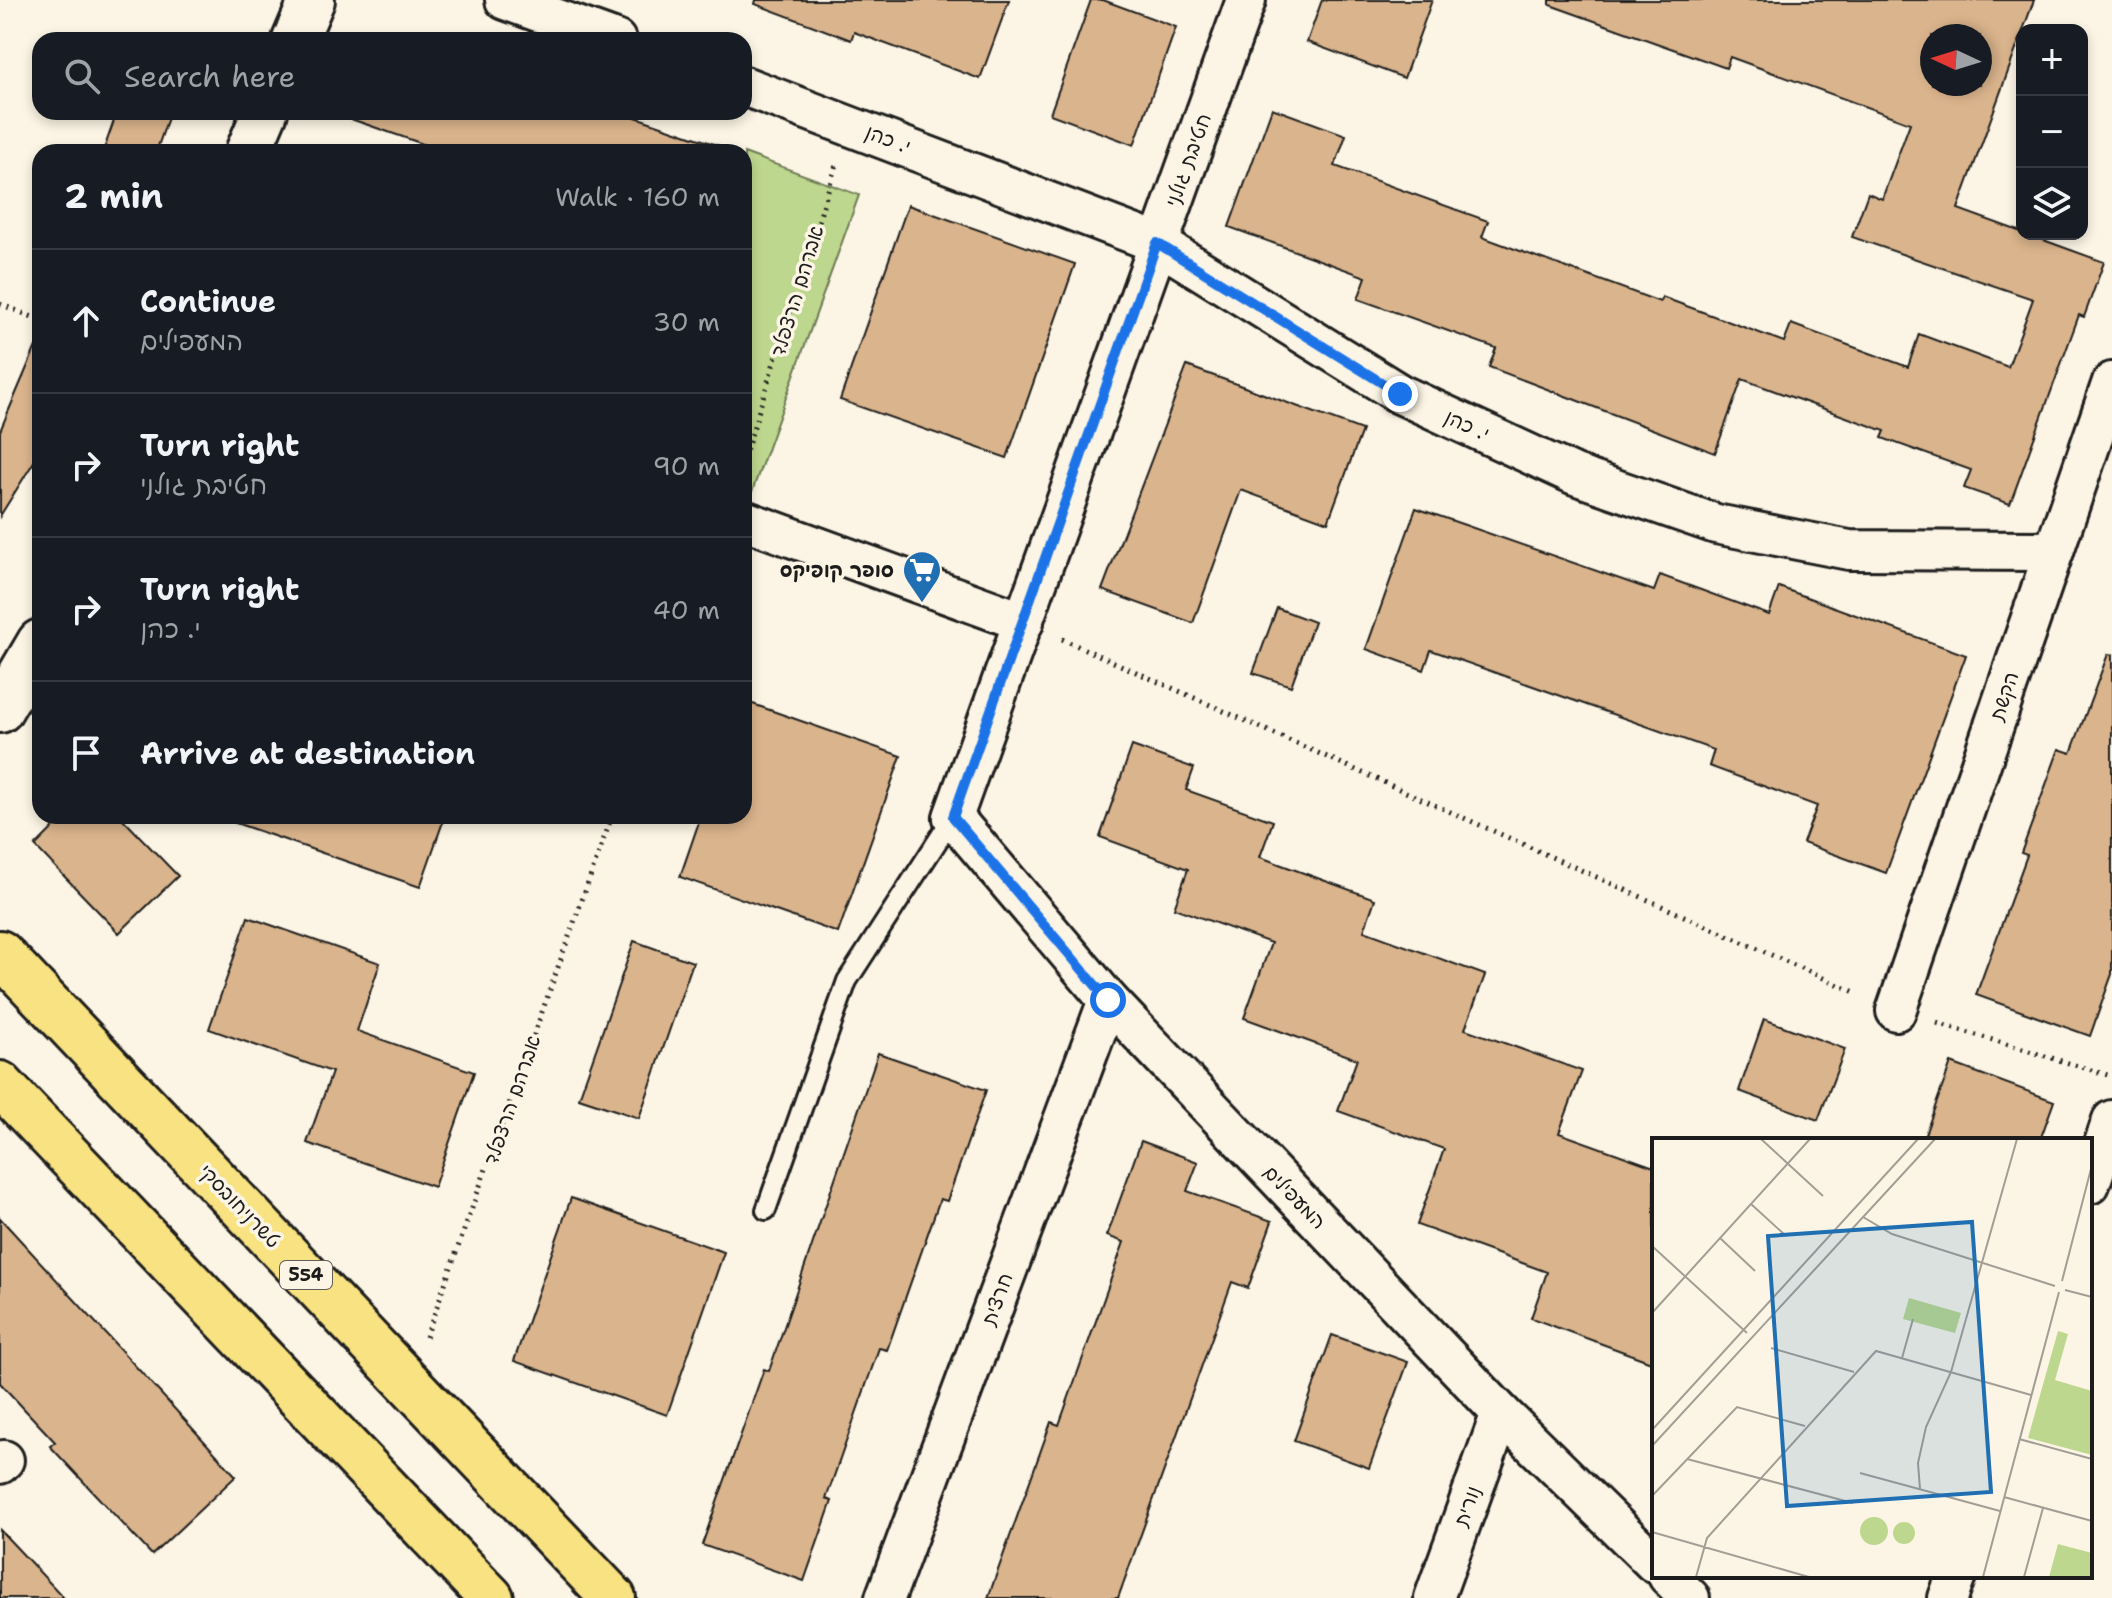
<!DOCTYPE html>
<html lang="en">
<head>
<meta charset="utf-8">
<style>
	:root { --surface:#171b24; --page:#242831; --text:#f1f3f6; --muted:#9ea1a6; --line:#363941 }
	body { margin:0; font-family:"Shantell Sans","Playpen Sans Hebrew",sans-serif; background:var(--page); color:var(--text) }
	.controls { position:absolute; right:24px; top:24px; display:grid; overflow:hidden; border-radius:16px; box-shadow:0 4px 12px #0003 }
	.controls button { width:72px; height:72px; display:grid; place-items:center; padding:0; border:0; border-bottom:2px solid var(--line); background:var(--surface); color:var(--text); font:40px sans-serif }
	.compass { position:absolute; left:1920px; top:24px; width:72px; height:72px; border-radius:50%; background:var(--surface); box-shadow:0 4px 12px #0003; rotate:274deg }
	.stop { position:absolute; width:24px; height:24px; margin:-18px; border:6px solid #1a73e8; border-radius:50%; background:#fff }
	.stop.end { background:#1a73e8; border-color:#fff; box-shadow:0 2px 8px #0008 }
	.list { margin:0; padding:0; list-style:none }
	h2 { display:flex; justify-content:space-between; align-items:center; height:104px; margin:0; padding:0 32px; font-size:34px }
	h2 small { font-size:26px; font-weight:400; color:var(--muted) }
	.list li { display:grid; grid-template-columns:52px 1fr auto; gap:24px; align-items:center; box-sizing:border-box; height:144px; padding:0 32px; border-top:2px solid var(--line) }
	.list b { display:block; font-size:30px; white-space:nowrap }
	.list p { margin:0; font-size:26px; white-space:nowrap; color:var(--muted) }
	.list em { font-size:26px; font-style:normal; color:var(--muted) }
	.icon { flex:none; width:44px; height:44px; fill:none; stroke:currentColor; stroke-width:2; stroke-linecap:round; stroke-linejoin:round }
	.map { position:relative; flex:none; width:2112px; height:1598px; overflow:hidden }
	.search { position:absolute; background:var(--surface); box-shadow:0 4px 12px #0003; left:32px; top:32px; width:720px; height:88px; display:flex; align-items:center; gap:20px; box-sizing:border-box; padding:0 28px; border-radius:24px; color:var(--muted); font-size:30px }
	.panel { position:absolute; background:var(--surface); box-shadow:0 4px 12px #0003; left:32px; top:144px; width:720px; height:680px; border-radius:24px }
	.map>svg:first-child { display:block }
	.green { fill:#bed78e; stroke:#6d7a55; stroke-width:2 }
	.building { fill:#dab48c; stroke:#1c1c1c; stroke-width:2; fill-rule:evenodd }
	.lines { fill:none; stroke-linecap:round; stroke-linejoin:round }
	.lane-casing { stroke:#1c1c1c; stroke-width:24 }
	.street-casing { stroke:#1c1c1c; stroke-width:44 }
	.secondary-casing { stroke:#1c1c1c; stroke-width:50 }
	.primary-casing { stroke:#1c1c1c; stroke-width:50 }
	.path { stroke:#1c1c1c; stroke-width:5; stroke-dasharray:2 6; stroke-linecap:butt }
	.lane { stroke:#fcf5e5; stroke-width:18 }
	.street { stroke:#fcf5e5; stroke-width:38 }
	.secondary { stroke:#fcf5e5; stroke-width:44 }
	.primary { stroke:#f8e281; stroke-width:44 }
	.route { stroke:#1a73e8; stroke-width:10 }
	.labels { text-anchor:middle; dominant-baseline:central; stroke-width:7; stroke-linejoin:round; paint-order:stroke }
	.shield { fill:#fcf5e5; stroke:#5f5d58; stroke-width:2 }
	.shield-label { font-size:18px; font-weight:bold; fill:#1c1c1c }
	.street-label { font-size:20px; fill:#1c1c1c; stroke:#fcf5e5 }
	.poi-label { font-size:20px; font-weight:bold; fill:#1c1c1c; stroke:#fcf5e5; text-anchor:end }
	.inset-road { fill:none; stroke:#a29e95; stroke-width:2 }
	.view { fill:#1f6fb2; fill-opacity:0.15; stroke:#1f6fb2; stroke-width:4 }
	.inset-edge { fill:none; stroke:#1c1c1c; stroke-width:4 }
</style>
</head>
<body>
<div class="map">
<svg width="2112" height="1598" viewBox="0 0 2112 1598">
	<rect width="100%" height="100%" fill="#fcf5e5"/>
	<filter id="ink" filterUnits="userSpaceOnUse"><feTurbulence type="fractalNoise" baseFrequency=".0125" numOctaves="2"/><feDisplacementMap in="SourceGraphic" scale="16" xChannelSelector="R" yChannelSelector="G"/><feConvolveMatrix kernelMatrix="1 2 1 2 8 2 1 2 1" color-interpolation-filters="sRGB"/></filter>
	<g filter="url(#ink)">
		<polygon class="green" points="744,153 859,195 744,514"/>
		<g class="building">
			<polygon points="756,0 1009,0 980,79 854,32 851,40 755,4"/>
			<polygon points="1091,0 1103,0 1176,27 1134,145 1050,114"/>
			<polygon points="1322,0 1432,0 1404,78 1307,42"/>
			<path d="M1550 0H2034L1958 209 2104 262 2084 317 2079 315 2010 504 1964 488 1971 470 1882 438 1885 431 1742 379 1715 453 1489 367 1496 348 1358 299 1366 277 1229 227 1272 108 1346 135 1335 166 1488 221 1482 237 1660 302 1662 297 1784 342 1791 324 1908 367 1919 334 2008 367 2033 299 1852 237 1868 193 1882 199 1910 123 1730 57 1726 68 1550 5ZM1932 36H1980V84H1932Z"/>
			<polygon points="117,112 170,112 156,152 103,152"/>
			<polygon points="349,112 621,112 720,146 719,152 446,152 348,118"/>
			<polygon points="908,205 1075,264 1007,458 840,400"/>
			<polygon points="40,337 40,452 0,516 0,431"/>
			<polygon points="1187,366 1362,430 1328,522 1241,490 1193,623 1102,590"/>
			<polygon points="1416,508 1654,591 1660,575 1769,615 1779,587 1966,655 1886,873 1803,843 1817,806 1709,766 1714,750 1431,650 1424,670 1366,649"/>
			<polygon points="1277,608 1314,622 1291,686 1253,673"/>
			<polygon points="2108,654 2112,655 2112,974 2090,1036 1976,995 2027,855 2021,853 2059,749 2071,753"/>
			<polygon points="744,701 901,756 838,933 680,877 701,816 744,816"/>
			<polygon points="1132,746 1194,768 1186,790 1273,821 1260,857 1375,899 1364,931 1485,975 1465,1029 1582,1071 1559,1133 1654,1167 1654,1363 1531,1318 1547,1272 1417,1225 1444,1149 1338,1111 1357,1059 1244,1018 1271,943 1174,908 1188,869 1100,837"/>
			<polygon points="65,816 120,816 178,876 119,933 35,846"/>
			<polygon points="234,816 445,816 420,887 233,822"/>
			<polygon points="248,917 380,963 357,1031 474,1072 434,1187 307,1143 332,1072 209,1029"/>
			<polygon points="634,941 693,962 639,1118 579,1098"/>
			<polygon points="1764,1019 1845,1049 1818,1120 1739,1091"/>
			<polygon points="878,1053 986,1090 947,1201 940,1199 887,1350 879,1348 826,1499 832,1501 804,1581 702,1545 764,1369 769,1371"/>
			<polygon points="1951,1063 2054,1101 2040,1140 1923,1140"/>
			<polygon points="1141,1141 1198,1162 1187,1191 1272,1221 1248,1288 1232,1282 1118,1598 988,1598 1051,1422 1059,1425 1124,1242 1107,1236"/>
			<polygon points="571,1198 724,1252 667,1415 514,1361"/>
			<polygon points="0,1218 236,1476 152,1555 50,1446 55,1442 0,1383"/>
			<polygon points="1332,1335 1408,1362 1369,1468 1294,1441"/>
			<polygon points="0,1530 64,1598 0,1598"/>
		</g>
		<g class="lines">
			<defs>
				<polyline id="lane" points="766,1210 847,981 953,817"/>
				<g id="street">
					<polyline points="505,0 616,40"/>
					<polyline points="1246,0 953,817 1108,1000 1501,1413 1654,1563"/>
					<polyline points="744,86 1157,243 1400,394 1575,475 1716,524 1849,550 2054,551"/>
					<polyline points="744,520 1024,622"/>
					<polyline points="1896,1011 2112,382"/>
					<polyline points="2090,1184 2112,1120"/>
					<polyline points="0,1464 4,1460"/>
					<polyline points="1668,1576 1690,1598"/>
					<polyline points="885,1598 1108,1000"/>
					<polyline points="1434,1598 1501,1413"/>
					<polyline points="1948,1598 1956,1576"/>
				</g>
				<g id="secondary">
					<polyline points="295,40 312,0"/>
					<polyline points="248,152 265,112"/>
					<polyline points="0,710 40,642"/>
				</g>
				<g id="primary">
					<polyline points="0,953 613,1598"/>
					<polyline points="0,1084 491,1598"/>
				</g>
			</defs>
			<use href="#lane" class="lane-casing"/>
			<use href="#street" class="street-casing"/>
			<use href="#secondary" class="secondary-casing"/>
			<use href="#primary" class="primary-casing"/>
			<g class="path">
				<polyline points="0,304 40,320"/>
				<polyline points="744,458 836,165"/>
				<polyline points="1062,639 1857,993"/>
				<polyline points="1937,1023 2111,1076"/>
				<polyline points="426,1337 612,816"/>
			</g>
			<use href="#lane" class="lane"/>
			<use href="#street" class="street"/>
			<use href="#secondary" class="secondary"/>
			<use href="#primary" class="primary"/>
		</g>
	</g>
	<g class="lines" filter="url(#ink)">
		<polyline class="route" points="1108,1000 953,817 1157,243 1400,394"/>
	</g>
	<defs>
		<symbol id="supermarket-pin" viewBox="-11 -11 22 30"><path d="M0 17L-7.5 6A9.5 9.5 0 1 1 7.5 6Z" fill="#1f6fb2" stroke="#fcf5e5"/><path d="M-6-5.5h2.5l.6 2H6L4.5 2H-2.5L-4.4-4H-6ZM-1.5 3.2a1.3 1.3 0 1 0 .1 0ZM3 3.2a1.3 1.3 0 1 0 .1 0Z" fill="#fff"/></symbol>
	</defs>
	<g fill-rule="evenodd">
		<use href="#supermarket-pin" x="900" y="548" width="44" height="60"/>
	</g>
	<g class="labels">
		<rect class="shield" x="280" y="1261" width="52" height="28" rx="6"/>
		<g class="shield-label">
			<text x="306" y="1275">554</text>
		</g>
		<g class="street-label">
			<text transform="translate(888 139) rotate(21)">י. כהן</text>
			<text transform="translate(1188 160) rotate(-70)">חטיבת גולני</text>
			<text transform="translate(797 291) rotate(-73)">אברהם הרצפלד</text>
			<text transform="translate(1467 425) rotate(25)">י. כהן</text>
			<text transform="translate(2004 696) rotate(-71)">הקשת</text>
			<text transform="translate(512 1100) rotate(-71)">אברהם הרצפלד</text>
			<text transform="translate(1295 1197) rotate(46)">המעפילים</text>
			<text transform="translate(240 1206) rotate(46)">טשרניחובסקי</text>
			<text transform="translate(997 1299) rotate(-70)">חרצית</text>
			<text transform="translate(1467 1506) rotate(-70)">נורית</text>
		</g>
		<g class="poi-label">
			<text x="894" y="570">סופר קופיקס</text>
		</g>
	</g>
	<g transform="translate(1652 1138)">
		<rect width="440" height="440" fill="#fcf5e5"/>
		<path d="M257 160 309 175 303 195 251 181ZM406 193 416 196 403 242 440 253V317L376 300ZM208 393a14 14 0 1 1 28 0a14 14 0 1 1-28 0ZM241 395a11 11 0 1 1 22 0a11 11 0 1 1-22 0ZM406 406 440 415V439H397Z" fill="#bed78e"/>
		<path class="inset-road" d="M109 1 171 58M99 66 134 98M211 79 240 96 403 148M68 100 103 133M0 108 95 195M410 143 440 27M413 152 440 159M0 175 158 1M119 210 202 234M250 220 261 181M0 292 266 1M367 301 440 321M0 308 283 1M35 321 201 365M208 335 348 373M268 351 266 325 274 289 299 234 365 1M0 358 85 269 153 288M352 359 440 383M0 394 157 439M44 439 55 400 224 213 379 257M331 439 407 154M372 439 391 370"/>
		<path class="view" d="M320 84 339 354 135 368 116 98Z"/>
		<rect width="440" height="440" class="inset-edge"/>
	</g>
</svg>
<div class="controls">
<button>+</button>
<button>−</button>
<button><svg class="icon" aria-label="layers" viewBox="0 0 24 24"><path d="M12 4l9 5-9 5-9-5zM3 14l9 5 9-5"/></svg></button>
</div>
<svg class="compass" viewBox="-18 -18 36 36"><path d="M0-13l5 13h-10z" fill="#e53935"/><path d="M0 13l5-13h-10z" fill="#9ea1a6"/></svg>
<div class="stop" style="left:1108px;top:1000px"></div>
<div class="stop end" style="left:1400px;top:394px"></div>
<div class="search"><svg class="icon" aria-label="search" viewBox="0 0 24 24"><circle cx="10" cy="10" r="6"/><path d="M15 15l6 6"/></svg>Search here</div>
<section class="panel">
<h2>2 min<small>Walk · 160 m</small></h2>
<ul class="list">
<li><svg class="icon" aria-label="ahead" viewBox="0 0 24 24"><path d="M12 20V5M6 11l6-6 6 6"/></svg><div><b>Continue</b><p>המעפילים</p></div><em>30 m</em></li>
<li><svg class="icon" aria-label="right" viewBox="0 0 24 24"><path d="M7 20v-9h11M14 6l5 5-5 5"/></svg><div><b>Turn right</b><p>חטיבת גולני</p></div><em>90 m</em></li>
<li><svg class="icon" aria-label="right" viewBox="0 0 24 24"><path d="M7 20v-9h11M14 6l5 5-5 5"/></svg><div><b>Turn right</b><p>י. כהן</p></div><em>40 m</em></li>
<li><svg class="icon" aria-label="arrive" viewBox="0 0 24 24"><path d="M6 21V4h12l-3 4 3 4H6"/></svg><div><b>Arrive at destination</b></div></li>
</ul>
</section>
</div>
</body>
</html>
